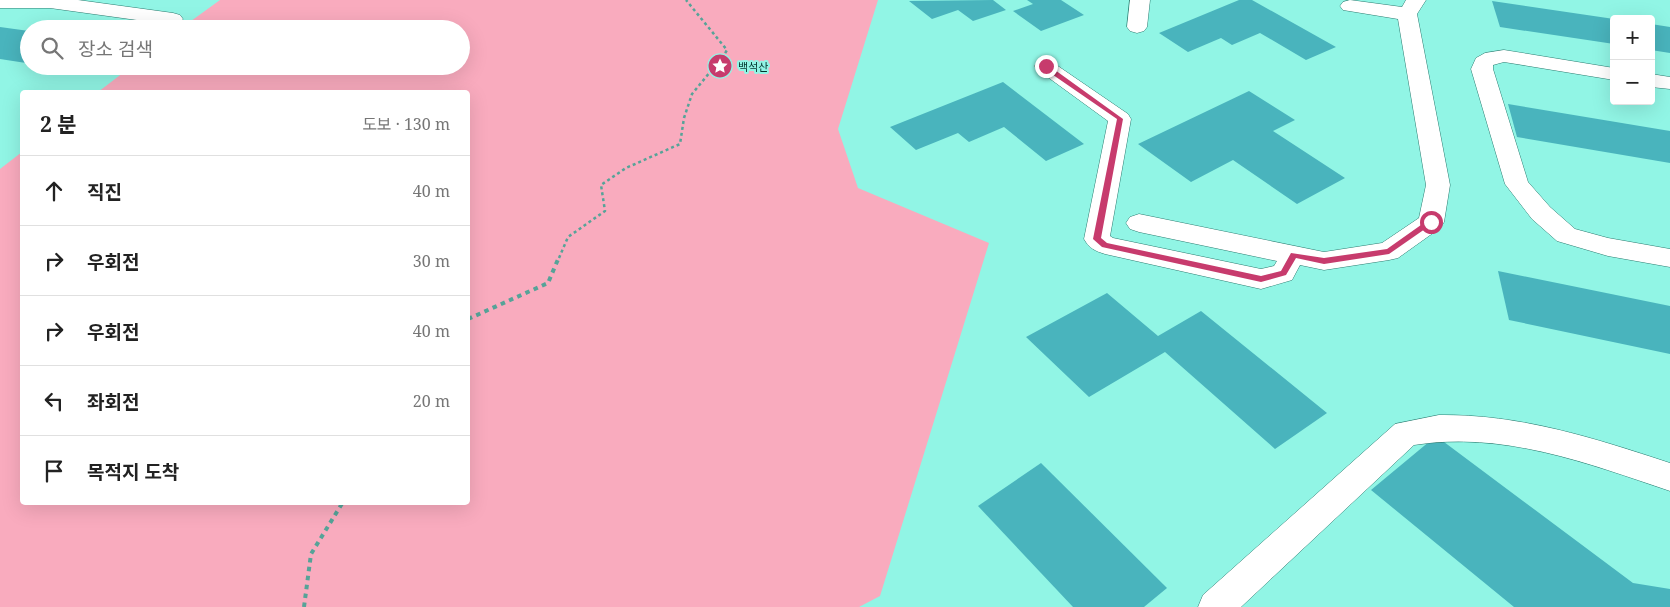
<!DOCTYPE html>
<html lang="ko">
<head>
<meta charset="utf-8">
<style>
	:root { --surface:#fff; --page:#f2f2f2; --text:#222; --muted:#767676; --line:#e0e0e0 }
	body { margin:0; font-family:"Noto Serif","Noto Sans KR",serif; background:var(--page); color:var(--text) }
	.controls { position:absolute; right:15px; top:15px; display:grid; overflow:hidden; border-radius:5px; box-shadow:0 5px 20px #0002 }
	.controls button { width:45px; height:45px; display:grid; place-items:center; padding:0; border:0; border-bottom:1px solid var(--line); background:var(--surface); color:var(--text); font:25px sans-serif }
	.stop { position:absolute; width:15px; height:15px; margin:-11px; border:4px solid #c73b6d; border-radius:50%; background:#fff }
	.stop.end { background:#c73b6d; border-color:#fff; box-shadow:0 1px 5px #0008 }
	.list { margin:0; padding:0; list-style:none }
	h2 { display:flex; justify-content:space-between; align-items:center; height:65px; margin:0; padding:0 20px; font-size:21px }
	h2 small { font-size:16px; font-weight:400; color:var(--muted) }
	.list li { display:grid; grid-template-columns:32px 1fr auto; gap:15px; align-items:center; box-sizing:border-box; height:70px; padding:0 20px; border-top:1px solid var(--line) }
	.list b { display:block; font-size:19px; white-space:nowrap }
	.list em { font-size:16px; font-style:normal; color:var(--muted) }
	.icon { flex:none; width:28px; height:28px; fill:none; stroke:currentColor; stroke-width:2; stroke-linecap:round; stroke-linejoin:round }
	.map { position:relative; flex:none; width:1670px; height:607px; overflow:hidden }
	.search { position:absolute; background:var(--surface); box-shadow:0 5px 20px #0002; left:20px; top:20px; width:450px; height:55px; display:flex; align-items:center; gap:12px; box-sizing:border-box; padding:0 18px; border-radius:28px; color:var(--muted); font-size:19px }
	.panel { position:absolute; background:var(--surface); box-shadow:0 5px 20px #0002; left:20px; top:90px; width:450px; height:415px; border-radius:5px }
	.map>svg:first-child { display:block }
	.green { fill:#f9abbe }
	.building { fill:#49b4bd }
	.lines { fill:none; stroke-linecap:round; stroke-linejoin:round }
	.minor-casing { stroke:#2d7c71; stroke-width:1 }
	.path-far1 { stroke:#56a398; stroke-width:2.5; stroke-dasharray:3 3; stroke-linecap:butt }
	.path { stroke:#56a398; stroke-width:4; stroke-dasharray:4.5 4.5; stroke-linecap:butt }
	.minor { fill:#fff; fill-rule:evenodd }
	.route { fill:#c73b6d }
	.labels { text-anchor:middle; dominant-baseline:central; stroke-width:4; stroke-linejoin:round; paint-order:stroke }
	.far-poi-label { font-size:11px; fill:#04332d; stroke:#91f5e5; text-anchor:start }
</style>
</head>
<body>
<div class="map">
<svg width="1670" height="607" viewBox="0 0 1670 607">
	<rect width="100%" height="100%" fill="#91f5e5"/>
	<polygon class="green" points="220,0 878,0 838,129 858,188 989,243 880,596 859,607 0,607 0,169 22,152 22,502 468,502 468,92 98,92 132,66 461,66 461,29 180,29"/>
	<g class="building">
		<polygon points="993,0 1006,10 973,21 958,10 932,19 909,1"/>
		<polygon points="1027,0 1061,0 1084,15 1041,31 1013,11 1033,4"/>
		<polygon points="1239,0 1252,0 1336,47 1306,60 1260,33 1232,45 1221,38 1188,52 1159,33"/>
		<polygon points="1492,1 1614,19 1614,44 1500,27"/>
		<polygon points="1651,24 1670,27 1670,53 1651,50"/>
		<polygon points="0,27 29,31 29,61 26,63 0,59"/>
		<polygon points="1003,82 1084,144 1046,161 1004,127 969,142 958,133 916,150 890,127"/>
		<polygon points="1249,91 1295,120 1273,131 1345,178 1297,204 1233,160 1191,182 1138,144"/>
		<polygon points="1508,104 1670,131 1670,163 1517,137"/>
		<polygon points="1498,271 1670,306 1670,354 1509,320"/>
		<polygon points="1107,293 1158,336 1201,311 1327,413 1275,449 1165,352 1089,397 1026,337"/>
		<polygon points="1436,436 1633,583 1670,589 1670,607 1514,607 1371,490"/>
		<polygon points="1041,463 1167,588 1144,607 1073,607 978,506"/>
	</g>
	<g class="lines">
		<defs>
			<g id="minor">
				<polygon points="0,0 78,0 173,13 180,15 183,19 180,23 173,25 50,8 0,8"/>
				<polygon points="1130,0 1150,0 1147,27 1144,31 1137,33 1130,31 1127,27"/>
				<path d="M1350 0 1402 7 1406 0H1426L1417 14 1450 185 1444 222 1440 228 1398 258 1389 260 1324 270 1300 265 1292 280 1261 289 1105 254C1095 251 1089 248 1084 239L1108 121 1038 70 1034 66 1038 62 1045 60 1052 62 1128 114 1131 119 1110 236 1113 238 1261 269 1274 266 1277 261 1139 232 1130 229 1126 223 1130 217 1139 214 1324 252 1382 243 1419 218 1426 185 1398 19 1343 10 1340 6 1343 2Z"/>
				<polygon points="1504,50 1614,68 1614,80 1504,62 1493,65 1493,69 1528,182 1550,207 1575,229 1608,238 1670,249 1670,267 1608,256 1557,241 1532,219 1505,184 1471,69 1476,58 1485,53"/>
				<polygon points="1651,74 1670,77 1670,89 1651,87"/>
				<path d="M1439 415C1520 414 1594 438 1670 463V491C1587 463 1503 431 1414 445L1241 607H1198L1203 595 1395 424Z"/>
			</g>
		</defs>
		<use href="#minor" class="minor-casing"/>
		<polyline class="path-far1" points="559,258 568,237 605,211 601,185 626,168 680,144 684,118 692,94 724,55 727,50 686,0"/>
		<g class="path">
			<polyline points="468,319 548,283 559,257"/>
			<polyline points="304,607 311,554 343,502"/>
		</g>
		<use href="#minor" class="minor"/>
	</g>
	<polygon class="route" points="1043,65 1048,65 1123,119 1101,238 1107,243 1261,276 1281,271 1291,253 1324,258 1387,249 1428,220 1435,222 1389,254 1324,264 1296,258 1286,275 1261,282 1102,247 1093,239 1117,119 1043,68"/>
	<defs>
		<symbol id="sight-disc" viewBox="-11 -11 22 22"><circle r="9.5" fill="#c73b6d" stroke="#91f5e5"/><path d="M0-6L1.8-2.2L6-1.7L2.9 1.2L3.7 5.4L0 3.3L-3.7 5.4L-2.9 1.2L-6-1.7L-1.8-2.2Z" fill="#fff"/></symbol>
	</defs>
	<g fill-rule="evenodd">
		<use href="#sight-disc" x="706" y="52" width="28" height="28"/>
	</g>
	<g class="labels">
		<g class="far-poi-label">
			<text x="738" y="66">백석산</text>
		</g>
	</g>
</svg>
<div class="controls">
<button>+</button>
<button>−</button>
</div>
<div class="stop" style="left:1431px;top:222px"></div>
<div class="stop end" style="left:1046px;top:66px"></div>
<div class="search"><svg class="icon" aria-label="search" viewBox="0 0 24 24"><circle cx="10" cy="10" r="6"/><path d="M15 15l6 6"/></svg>장소 검색</div>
<section class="panel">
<h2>2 분<small>도보 · 130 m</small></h2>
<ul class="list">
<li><svg class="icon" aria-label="ahead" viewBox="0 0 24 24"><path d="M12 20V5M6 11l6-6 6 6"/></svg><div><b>직진</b></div><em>40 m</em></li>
<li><svg class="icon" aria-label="right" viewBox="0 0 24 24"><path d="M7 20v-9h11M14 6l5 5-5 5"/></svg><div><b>우회전</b></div><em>30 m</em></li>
<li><svg class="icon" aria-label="right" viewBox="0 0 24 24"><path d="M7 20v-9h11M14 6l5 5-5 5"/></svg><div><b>우회전</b></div><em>40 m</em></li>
<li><svg class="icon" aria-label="left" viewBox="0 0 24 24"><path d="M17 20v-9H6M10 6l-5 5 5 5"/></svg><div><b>좌회전</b></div><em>20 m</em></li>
<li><svg class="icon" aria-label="arrive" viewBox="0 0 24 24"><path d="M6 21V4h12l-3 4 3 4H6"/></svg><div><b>목적지 도착</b></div></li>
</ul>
</section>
</div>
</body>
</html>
